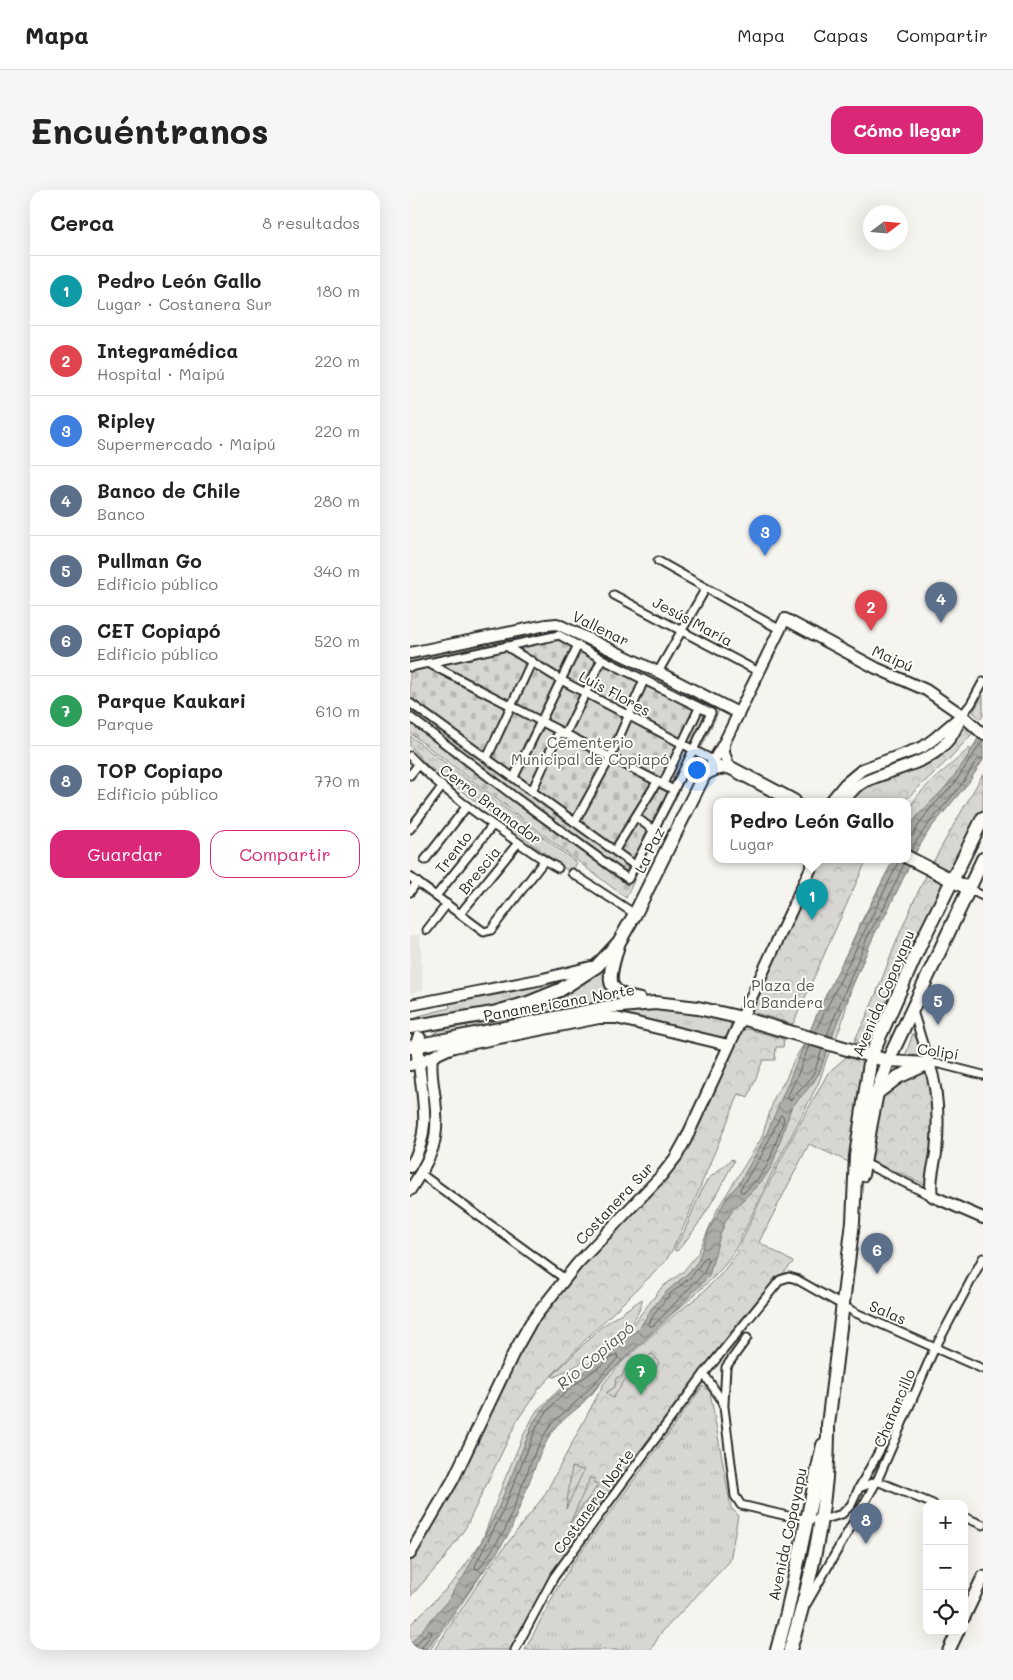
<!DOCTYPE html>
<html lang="es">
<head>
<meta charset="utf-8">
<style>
	:root { --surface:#fff; --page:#f6f6f6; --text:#222; --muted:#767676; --line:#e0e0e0; --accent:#db2777 }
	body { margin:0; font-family:Mali,sans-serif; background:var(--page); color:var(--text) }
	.controls { position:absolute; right:15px; bottom:15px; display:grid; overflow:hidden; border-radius:10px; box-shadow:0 5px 20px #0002 }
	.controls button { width:45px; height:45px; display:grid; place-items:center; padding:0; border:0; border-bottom:1px solid var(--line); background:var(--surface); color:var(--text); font:25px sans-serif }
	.compass { position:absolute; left:453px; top:15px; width:45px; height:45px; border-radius:50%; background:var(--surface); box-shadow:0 5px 20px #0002; rotate:74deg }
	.you { position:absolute; left:286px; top:579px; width:18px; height:18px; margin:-12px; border:4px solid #fff; border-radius:50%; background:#1a73e8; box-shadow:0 0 0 8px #1a73e833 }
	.badge { display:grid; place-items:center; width:32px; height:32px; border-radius:50%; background:var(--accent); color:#fff; font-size:16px; font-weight:700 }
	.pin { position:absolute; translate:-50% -41px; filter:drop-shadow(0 1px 2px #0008) }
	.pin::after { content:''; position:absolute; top:26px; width:18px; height:15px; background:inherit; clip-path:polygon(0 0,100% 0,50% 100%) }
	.popup { position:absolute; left:303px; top:608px; width:198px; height:65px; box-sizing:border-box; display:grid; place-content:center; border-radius:10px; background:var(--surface); filter:drop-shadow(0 1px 4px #0005); font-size:16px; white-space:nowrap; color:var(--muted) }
	.popup b { font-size:19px; color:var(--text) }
	.popup::after { content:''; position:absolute; left:50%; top:100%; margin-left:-10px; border:10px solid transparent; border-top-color:var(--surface) }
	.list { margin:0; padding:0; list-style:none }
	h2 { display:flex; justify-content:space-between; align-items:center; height:65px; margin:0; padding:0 20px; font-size:21px }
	h2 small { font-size:16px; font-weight:400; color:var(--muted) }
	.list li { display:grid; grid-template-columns:32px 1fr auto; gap:15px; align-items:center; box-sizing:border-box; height:70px; padding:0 20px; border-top:1px solid var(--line) }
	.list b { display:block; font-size:19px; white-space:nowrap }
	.list p { margin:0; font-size:16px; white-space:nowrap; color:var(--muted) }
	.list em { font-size:16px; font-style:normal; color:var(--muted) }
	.actions { display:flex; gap:10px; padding:15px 20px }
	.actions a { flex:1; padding:11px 0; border:1px solid var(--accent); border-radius:15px; text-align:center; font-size:18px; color:var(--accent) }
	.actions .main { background:var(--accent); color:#fff }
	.icon { flex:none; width:28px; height:28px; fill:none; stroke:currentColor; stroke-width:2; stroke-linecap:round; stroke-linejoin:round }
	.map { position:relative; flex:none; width:573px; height:1460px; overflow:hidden; border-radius:15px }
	header { display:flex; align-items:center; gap:30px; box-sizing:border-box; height:70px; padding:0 25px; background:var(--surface); border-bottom:1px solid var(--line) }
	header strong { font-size:24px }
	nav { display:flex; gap:28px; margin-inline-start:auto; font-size:18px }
	.intro { display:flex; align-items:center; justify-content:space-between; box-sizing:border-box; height:120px; padding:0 30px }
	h1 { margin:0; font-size:35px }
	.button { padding:12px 22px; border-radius:15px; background:var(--accent); color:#fff; font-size:18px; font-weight:700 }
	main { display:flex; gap:30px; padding:0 30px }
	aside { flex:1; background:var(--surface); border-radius:15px; box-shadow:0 5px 20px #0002 }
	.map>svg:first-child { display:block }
	.built { fill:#e6e5e0 }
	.grass { fill:url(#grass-tufts); stroke:#81807e }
	.cemetery { fill:url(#cemetery-stones); stroke:#81807e }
	.park { fill:url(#park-crowns); stroke:#81807e }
	.garden { fill:url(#garden-furrows); stroke:#81807e }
	.water { fill:url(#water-waves); stroke:#797877 }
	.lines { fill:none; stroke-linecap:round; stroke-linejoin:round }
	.shore { stroke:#5f5f5d; stroke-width:1 }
	.street-casing { stroke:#2b2b2b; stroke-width:11 }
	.secondary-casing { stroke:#2b2b2b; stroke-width:14 }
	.primary-casing { stroke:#2b2b2b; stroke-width:15 }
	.highway-casing { stroke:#2b2b2b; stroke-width:16 }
	.street { stroke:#fdfcf7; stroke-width:7 }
	.secondary { stroke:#fdfcf7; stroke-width:10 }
	.primary { stroke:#fdfcf7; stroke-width:11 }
	.highway { stroke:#fdfcf7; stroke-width:12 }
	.labels { text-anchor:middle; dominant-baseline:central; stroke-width:4; stroke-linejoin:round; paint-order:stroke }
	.street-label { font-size:15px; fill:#2b2b2b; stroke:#fdfcf7 }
	.park-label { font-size:15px; fill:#565655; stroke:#fdfcf7 }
	.water-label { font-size:16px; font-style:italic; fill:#585857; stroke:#fdfcf7 }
</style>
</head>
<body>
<header>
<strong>Mapa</strong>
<nav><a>Mapa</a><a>Capas</a><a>Compartir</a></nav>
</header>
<div class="intro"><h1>Encuéntranos</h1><a class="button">Cómo llegar</a></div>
<main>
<aside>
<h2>Cerca<small>8 resultados</small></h2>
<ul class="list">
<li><span class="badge" style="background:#0f9aa8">1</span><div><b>Pedro León Gallo</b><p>Lugar · Costanera Sur</p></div><em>180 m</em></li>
<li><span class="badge" style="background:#e0444e">2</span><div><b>Integramédica</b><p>Hospital · Maipú</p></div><em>220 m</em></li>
<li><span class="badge" style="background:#3f7fe0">3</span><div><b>Ripley</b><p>Supermercado · Maipú</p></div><em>220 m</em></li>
<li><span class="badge" style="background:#5c6f8a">4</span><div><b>Banco de Chile</b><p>Banco</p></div><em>280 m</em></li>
<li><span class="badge" style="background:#5c6f8a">5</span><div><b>Pullman Go</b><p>Edificio público</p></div><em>340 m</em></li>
<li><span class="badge" style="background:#5c6f8a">6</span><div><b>CET Copiapó</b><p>Edificio público</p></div><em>520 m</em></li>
<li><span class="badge" style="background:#2e9e5b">7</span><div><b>Parque Kaukari</b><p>Parque</p></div><em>610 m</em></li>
<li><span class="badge" style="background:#5c6f8a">8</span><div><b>TOP Copiapo</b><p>Edificio público</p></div><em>770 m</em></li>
</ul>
<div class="actions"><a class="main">Guardar</a><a>Compartir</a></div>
</aside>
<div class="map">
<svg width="573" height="1460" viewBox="0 0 573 1460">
	<defs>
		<pattern id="grass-tufts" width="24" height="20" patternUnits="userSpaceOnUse" patternTransform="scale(1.25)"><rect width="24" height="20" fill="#d7d6d2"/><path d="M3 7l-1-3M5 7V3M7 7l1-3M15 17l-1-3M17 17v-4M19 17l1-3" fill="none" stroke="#b9b8b4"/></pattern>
		<pattern id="cemetery-stones" width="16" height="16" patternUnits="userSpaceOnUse" patternTransform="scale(1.25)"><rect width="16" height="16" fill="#d7d6d2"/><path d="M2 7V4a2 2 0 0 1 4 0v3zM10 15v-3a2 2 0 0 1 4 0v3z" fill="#b9b8b4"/></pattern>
		<pattern id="park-crowns" width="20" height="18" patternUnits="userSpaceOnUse" patternTransform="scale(1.25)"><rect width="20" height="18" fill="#d7d6d2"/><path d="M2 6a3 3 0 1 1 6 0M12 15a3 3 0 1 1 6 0" fill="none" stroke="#b9b8b4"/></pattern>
		<pattern id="garden-furrows" width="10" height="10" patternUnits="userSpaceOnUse" patternTransform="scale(1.25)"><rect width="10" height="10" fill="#d7d6d2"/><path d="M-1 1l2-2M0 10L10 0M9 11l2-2" fill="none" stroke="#b9b8b4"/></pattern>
		<pattern id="water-waves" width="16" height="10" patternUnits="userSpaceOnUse" patternTransform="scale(1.25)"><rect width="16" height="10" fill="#adaca9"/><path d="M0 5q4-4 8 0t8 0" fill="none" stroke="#8d8c8a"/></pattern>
	</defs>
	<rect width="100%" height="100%" fill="#f5f4ef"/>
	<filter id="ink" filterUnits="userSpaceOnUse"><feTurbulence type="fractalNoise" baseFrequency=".02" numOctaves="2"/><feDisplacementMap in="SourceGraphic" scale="10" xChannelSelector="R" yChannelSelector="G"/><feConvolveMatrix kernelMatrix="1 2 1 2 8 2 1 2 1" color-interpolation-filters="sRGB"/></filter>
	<g filter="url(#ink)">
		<polygon class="built" points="0,745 10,745 13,800 0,803"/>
		<g class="grass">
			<polygon points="0,546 167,673 161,683 17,575 0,556"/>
			<path d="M199 768 195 783 214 810 23 847 24 843 31 840C72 832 117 826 153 804 169 794 184 780 199 768Z"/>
			<polygon points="154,788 156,791 124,805 89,815 55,823 4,831 8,826 40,818 39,811"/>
			<path d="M261 818 318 831C325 838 321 847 312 849L192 823 216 819Z"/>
			<path d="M503 843C509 852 512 862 501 867L496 864Z"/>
			<path d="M322 969 324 971C308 1002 291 1035 267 1061L264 1060 274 1042 293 997 297 990Z"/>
			<path d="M232 1109C233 1118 219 1139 211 1145 195 1158 162 1180 144 1187L142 1186 191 1137Z"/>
			<polygon points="293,1196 300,1202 321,1318 328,1325 320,1371 250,1444 241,1460 115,1460 149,1395 165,1370"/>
		</g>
		<polygon class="cemetery" points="146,439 233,479 310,518 289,563 248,638 216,708 0,543 0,470"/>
		<g class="park">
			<polygon points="573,505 573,525 571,529 563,522"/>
			<polygon points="554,538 562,544 539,569 494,611 440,611 455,596 540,555"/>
			<path d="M559 558 573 570 513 637 469 730 441 799 431 836 417 868 409 892 361 985 327 1056 318 1071 305 1086 279 1110 255 1130 197 1185 182 1204 148 1232 127 1264 79 1373 73 1382 20 1460H0V1435L44 1391 72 1351 94 1291 114 1244 127 1220 177 1174 201 1157 213 1147 252 1097 273 1082 288 1063 308 1018 351 949 365 906 376 889 383 872 403 839 449 736 484 669H497V623C509 596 539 579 559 558Z"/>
			<path d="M573 584V618L534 693 461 857 444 851C465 814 478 769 496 729 517 678 546 632 573 584Z"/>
			<polygon points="411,669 457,669 383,834 342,822"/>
			<path d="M338 839 374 849 373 857H366L365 870H353L338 908 329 904C319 929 308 953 298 978 284 1011 274 1042 255 1072L178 1147 128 1200 108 1229 56 1337 34 1369 0 1407V1371L28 1324 123 1133 142 1105 272 964 330 844 333 840Z"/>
			<path d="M436 867 457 872 441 973 399 954 349 1052 383 1072C375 1083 365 1090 356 1100L236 1252 167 1346 139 1390 102 1460H24L82 1373 134 1306 194 1193 210 1174 263 1126 290 1105 311 1084 325 1066 350 1011 383 946 418 883Z"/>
			<path d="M516 881C531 918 522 957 519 996L459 970 472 904 482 894Z"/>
		</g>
		<g class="garden">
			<polygon points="241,1164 244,1165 249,1173 241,1185 225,1174 203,1208 198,1205 197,1202 205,1197 206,1188 212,1186 215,1179 220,1176 227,1167 238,1167"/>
			<polygon points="162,1277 174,1280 156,1319"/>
			<polygon points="180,1288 185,1289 184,1293 189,1294 160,1333"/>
		</g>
		<path class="water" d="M573 538V570L559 592 520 639 507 660 476 724 464 745 426 835 410 881 403 893 381 918 362 976 352 991 324 1019 316 1030 310 1045 299 1086 257 1129 201 1181 170 1216 147 1235 140 1245 130 1264 100 1342 88 1361 22 1452 15 1460H0V1454L39 1409 45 1398 54 1386 86 1323 124 1231 139 1211 160 1192 224 1143 231 1136 242 1118 256 1102 278 1083 288 1071 299 1040 317 1007 330 992 357 943 409 819 477 682 484 669H497C497 662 495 652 497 645 502 625 528 608 540 591 553 575 564 557 573 538Z"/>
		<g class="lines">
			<g class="shore">
				<polyline points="497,647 503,645 510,633 520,619 544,594 573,550"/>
				<path d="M501 661C515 633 539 613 556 588 561 581 564 569 573 568"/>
				<polyline points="405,842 488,673 488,669"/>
				<polyline points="417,845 459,743 472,722 494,674"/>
				<polyline points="399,856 386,889 377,907 379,910 382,909 399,890 405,880 412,859"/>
				<polygon points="371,925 374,927 373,933 358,974 349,988 334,1002 331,1002 330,999 352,965"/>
				<polygon points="296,1067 299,1070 294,1083 243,1136 240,1136 239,1133 246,1121 259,1105 282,1086"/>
				<polygon points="207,1164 208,1168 166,1212 144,1231 136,1242 125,1262 95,1340 70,1378 66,1379 65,1376 91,1325 128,1234 143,1214 163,1196"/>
				<polyline points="0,1457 6,1455 18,1441 21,1441 22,1444 13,1455 12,1460"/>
			</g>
			<defs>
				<g id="street">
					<polyline points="248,371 369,439"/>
					<polyline points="204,405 349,482"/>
					<polyline points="96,456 151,490 303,570"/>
					<polyline points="18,473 264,600"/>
					<polyline points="0,477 149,445 192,469 301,523 258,612 218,689 105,607 0,527"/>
					<polyline points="248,482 296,398"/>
					<polyline points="0,513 224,675"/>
					<polyline points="552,525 561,514 573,492"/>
					<polyline points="155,545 192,469"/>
					<path d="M0 566C32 600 71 627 109 653 122 662 134 671 148 678"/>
					<polyline points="77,568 122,471"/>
					<polyline points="0,585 8,575"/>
					<polyline points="104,587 168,455"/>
					<polyline points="253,594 289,518"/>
					<polyline points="122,601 149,542"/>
					<polyline points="226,627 243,640"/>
					<polyline points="165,632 200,568 234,490"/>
					<polyline points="0,639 32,597"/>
					<polyline points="205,660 247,592"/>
					<polyline points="15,670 57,616"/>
					<polyline points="162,683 225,724"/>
					<polyline points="0,687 74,742 81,740 134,671"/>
					<polyline points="559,699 573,706"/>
					<polyline points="0,702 7,692"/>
					<polyline points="26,706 82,636"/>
					<polyline points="50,724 108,653"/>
					<polyline points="17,740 37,714"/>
					<polyline points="503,821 519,873 530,874 573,885"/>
					<polyline points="454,973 522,1006"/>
					<polyline points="11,984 155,1089"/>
					<polyline points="524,1160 573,1068"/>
					<polyline points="294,1184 311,1209 314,1217 325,1306 331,1315 386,1328 412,1330 432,1324 441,1315 449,1298 467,1291"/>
					<polyline points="314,1214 316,1177 337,1148"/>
					<polyline points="467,1291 523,1314"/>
					<polyline points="449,1298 500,1205"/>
					<polyline points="554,1327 573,1335"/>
					<polyline points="397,1413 467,1291 525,1157"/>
					<polyline points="105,1460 144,1387 214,1291 294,1184 370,1090 379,1087 386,1089 446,1123 573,1179"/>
				</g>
				<g id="secondary">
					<polyline points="0,463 136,435 147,434 248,482 328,523"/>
					<polyline points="314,553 314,563 319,577"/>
					<polyline points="295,585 314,553 375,429 466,478 516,500 552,525 573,544"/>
					<polyline points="421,611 435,594 453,579 513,557 525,548 552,525"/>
					<path d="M433 611 446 597 454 592C493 574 536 574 551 526"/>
					<polyline points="0,815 133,789 181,777"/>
					<path d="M478 871 519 873C529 902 529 932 526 963 524 977 519 991 522 1006L573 1028"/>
					<path d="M0 875C16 872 28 862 44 857L189 828H206L318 855"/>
					<path d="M0 977C22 942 13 912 9 874"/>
					<path d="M0 1000C22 966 30 951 25 909 23 895 20 881 22 867"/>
					<polyline points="0,1364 43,1290 103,1164 121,1132 167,1074 251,986 266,967 276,949 405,669"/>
				</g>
				<g id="primary">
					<polyline points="554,1427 573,1387"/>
					<polyline points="539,1460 548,1441"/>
				</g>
				<g id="highway">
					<polyline points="497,667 559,699"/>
					<path d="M208 755C200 785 190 803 230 810"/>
					<path d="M0 837 83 823 118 813 150 800 187 776 209 752 225 724 294 585C302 579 309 577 319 577L384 611"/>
					<polyline points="0,857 199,817 245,813 288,818 332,828 478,871"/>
					<polyline points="9,874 7,855 9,848"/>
					<polyline points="467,903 488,887 519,873"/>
					<polyline points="452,985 461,933 467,903 478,871 573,669"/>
					<polyline points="367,1460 377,1423 413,1255"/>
					<path d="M380 1460C402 1387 419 1312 418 1235L443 1032 446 966 461 866 511 753 573 628"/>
				</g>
			</defs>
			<use href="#street" class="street-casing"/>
			<use href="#secondary" class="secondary-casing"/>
			<use href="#primary" class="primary-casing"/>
			<use href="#highway" class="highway-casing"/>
			<use href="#street" class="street"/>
			<use href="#secondary" class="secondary"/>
			<use href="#primary" class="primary"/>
			<use href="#highway" class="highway"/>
		</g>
	</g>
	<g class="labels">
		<g class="street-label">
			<text transform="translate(283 431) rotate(28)">Jesús María</text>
			<text transform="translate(191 438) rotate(26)">Vallenar</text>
			<text transform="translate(483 468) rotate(24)">Maipú</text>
			<text transform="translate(205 503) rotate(28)">Luis Flores</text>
			<text transform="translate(81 614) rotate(37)">Cerro Bramador</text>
			<text transform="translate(239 660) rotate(-64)">La Paz</text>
			<text transform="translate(43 662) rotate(-52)">Trento</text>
			<text transform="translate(69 680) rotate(-51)">Brescia</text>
			<text transform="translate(473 803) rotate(-67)">Avenida Copayapu</text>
			<text transform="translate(149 812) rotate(-10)">Panamericana Norte</text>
			<text transform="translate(528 861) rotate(8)">Colipí</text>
			<text transform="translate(204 1013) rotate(-47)">Costanera Sur</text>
			<text transform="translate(478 1122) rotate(23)">Salas</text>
			<text transform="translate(484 1218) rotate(-67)">Chañarcillo</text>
			<text transform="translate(183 1311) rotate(-54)">Costanera Norte</text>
			<text transform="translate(377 1344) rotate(-78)">Avenida Copayapu</text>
		</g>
		<g class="park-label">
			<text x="180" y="552">Cementerio<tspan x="180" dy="17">Municipal de Copiapó</tspan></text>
			<text x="373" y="795">Plaza de<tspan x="373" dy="17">la Bandera</tspan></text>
		</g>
		<g class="water-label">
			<text transform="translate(185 1165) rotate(-40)">Río Copiapó</text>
		</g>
	</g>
</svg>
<div class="controls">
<button>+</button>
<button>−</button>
<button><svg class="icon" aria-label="locate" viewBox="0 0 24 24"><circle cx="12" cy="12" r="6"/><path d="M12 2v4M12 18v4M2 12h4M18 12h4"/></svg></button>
</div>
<svg class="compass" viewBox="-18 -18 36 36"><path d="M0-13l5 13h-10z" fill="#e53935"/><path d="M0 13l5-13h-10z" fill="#767676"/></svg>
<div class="you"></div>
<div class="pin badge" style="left:402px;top:730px;background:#0f9aa8">1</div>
<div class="popup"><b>Pedro León Gallo</b>Lugar</div>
<div class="pin badge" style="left:461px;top:441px;background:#e0444e">2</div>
<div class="pin badge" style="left:355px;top:366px;background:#3f7fe0">3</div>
<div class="pin badge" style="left:531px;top:433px;background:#5c6f8a">4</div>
<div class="pin badge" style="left:528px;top:835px;background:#5c6f8a">5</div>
<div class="pin badge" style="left:467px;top:1084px;background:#5c6f8a">6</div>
<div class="pin badge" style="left:231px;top:1205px;background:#2e9e5b">7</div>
<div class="pin badge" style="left:456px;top:1354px;background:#5c6f8a">8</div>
</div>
</main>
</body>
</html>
